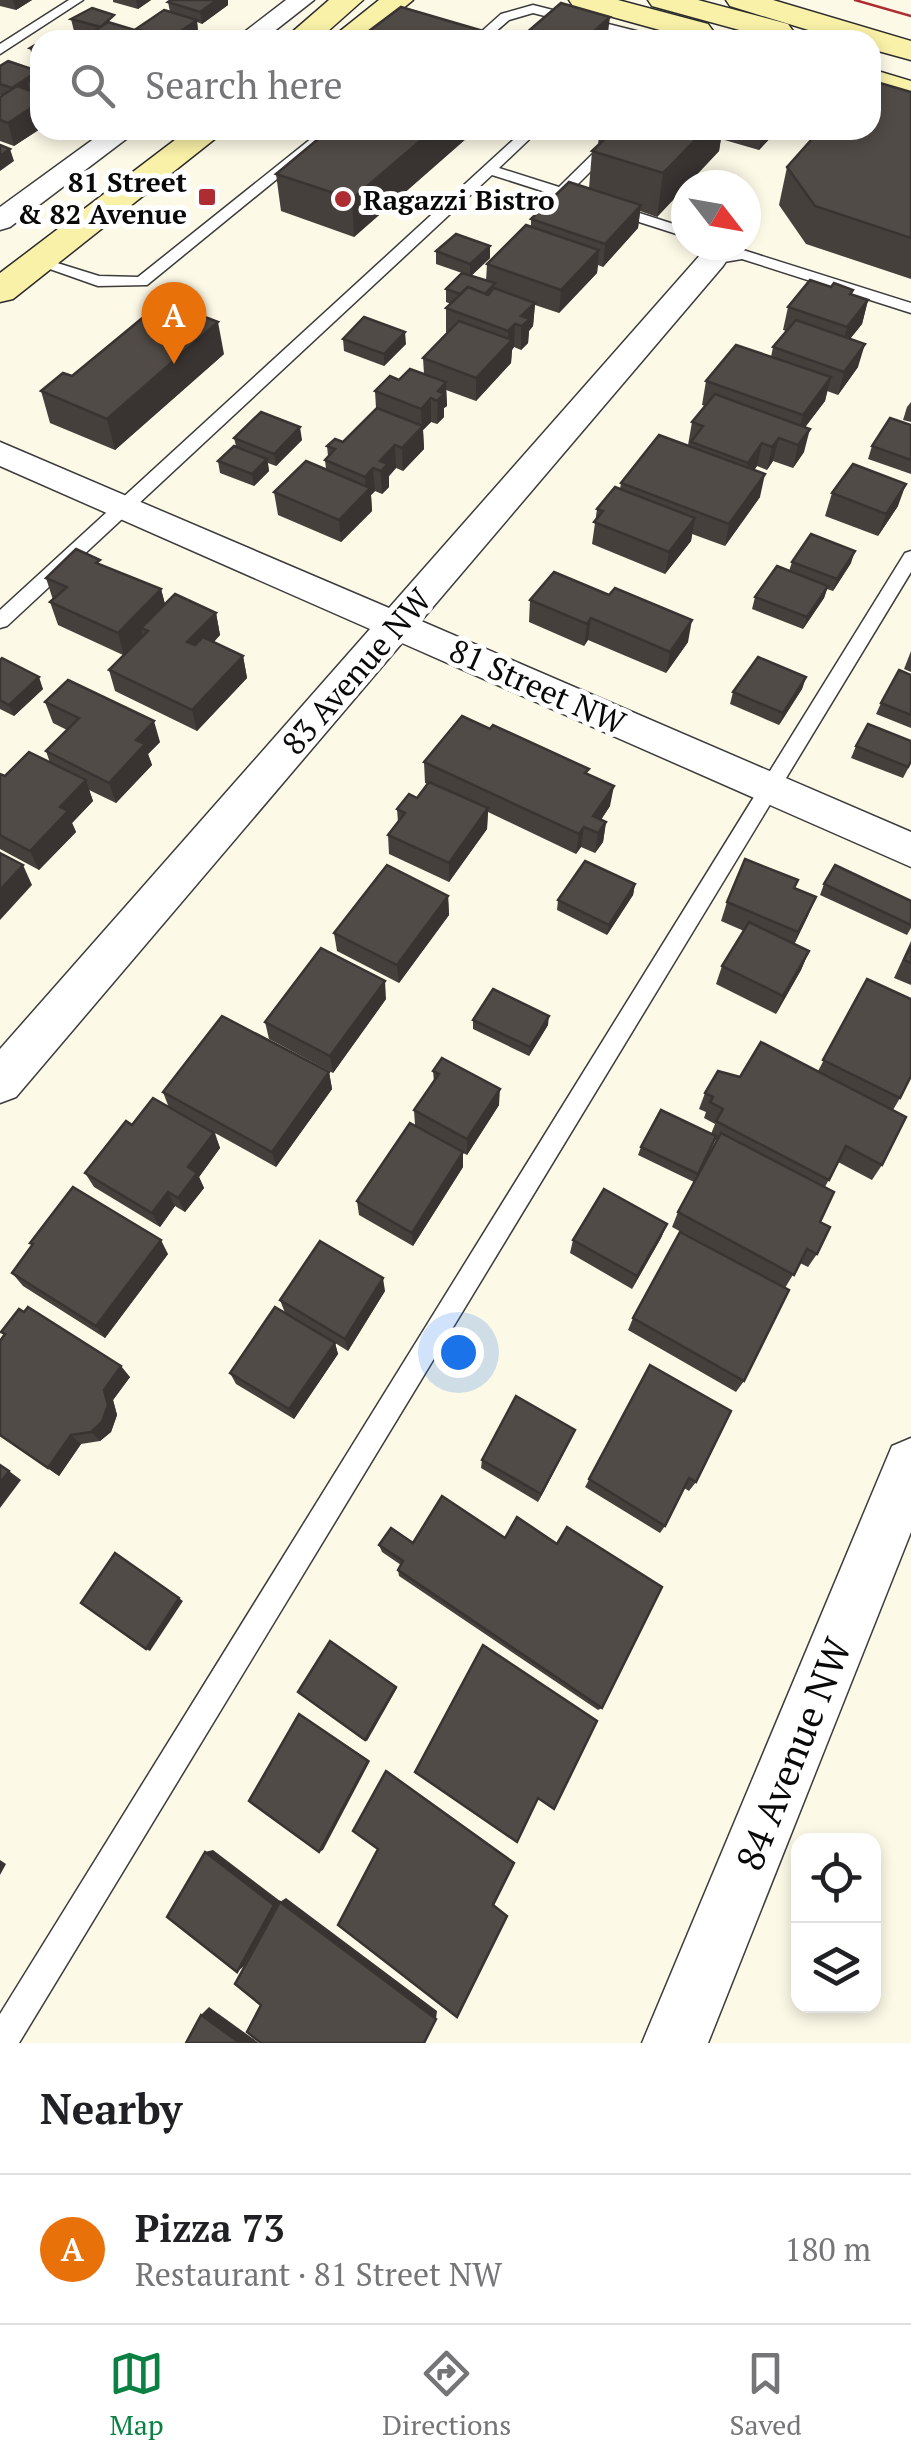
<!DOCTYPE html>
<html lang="en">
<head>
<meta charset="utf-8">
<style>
	:root { --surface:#fff; --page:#f6f6f6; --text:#202124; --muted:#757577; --line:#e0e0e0; --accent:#0b8043 }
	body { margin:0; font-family:"PT Serif",serif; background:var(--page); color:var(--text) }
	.controls { position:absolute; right:30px; bottom:30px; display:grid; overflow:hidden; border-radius:20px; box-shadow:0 5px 15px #0003 }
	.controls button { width:90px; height:90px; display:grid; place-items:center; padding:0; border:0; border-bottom:2px solid var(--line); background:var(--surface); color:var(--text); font:50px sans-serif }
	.compass { position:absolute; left:671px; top:170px; width:90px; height:90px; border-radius:50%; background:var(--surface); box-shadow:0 5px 15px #0003; rotate:121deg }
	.you { position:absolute; left:458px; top:1352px; width:35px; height:35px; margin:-25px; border:8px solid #fff; border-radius:50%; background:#1a73e8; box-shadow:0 0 0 15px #1a73e833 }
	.badge { display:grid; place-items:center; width:65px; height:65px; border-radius:50%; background:var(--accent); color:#fff; font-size:32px; font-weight:700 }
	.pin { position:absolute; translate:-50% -82px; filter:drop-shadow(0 2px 5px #0008) }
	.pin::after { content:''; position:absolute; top:52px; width:35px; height:30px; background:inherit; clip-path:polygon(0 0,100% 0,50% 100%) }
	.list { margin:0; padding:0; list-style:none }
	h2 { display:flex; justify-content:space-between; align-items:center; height:130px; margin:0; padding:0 40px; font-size:42px }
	h2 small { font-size:32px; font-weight:400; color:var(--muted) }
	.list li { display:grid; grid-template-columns:65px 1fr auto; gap:30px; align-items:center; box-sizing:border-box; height:150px; padding:0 40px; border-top:2px solid var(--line) }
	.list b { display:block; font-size:38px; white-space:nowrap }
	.list p { margin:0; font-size:32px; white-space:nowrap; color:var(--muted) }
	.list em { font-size:32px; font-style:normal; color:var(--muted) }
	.icon { flex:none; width:55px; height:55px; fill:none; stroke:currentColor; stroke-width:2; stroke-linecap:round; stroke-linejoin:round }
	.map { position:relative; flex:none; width:911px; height:2043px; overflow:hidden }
	.search { position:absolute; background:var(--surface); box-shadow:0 5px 15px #0003; left:30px; right:30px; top:30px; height:110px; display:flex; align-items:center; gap:25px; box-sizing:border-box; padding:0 35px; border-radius:30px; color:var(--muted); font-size:38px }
	.sheet { height:280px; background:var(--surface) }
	nav { display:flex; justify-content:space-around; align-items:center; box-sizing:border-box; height:140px; border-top:2px solid var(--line); background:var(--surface); font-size:28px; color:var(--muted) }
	nav a { display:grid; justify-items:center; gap:5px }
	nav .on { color:var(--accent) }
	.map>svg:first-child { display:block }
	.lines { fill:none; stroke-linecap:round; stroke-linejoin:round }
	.lane-casing { stroke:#3c3c3c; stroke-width:3 }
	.street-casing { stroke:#3c3c3c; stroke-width:3 }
	.secondary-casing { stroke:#2b2b2b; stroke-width:3 }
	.lane { fill:#fff; fill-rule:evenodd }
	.street { fill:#fff; fill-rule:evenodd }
	.secondary { fill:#f9f1a7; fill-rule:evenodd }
	.tram { stroke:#ad2d32; stroke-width:2.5 }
	.wall { fill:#46403d; fill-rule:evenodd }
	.shaded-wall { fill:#393432 }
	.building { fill:#514b47; stroke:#393432; stroke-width:2.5 }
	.poi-dot { fill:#ad2d32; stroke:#fff; stroke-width:4 }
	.labels { text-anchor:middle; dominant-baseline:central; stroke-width:10; stroke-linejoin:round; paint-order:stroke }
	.far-poi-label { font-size:28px; font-weight:bold; fill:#090909; stroke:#fff; text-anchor:end }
	.street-label { font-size:32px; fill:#090909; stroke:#fff }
	.near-street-label { font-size:38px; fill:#090909; stroke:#fff }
</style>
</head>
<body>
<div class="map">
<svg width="911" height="2043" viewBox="0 0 911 2043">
	<rect width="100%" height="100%" fill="#fdf9e7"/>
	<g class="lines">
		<defs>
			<g id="lane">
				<polygon points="69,0 83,0 0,54 0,44"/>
				<polygon points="533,5 640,32 641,35 635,39 533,13 509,20 486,40 472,40 501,14"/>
				<polygon points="322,130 337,130 147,285 98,286 30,262 38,257 99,276 138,277"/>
				<polygon points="524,130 539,130 499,168 559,187 617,130 632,130 571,191 686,228 686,237 492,175 7,626 0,628 0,610"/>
				<polygon points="743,250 911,303 911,313 742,259 712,264 705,260"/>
				<polygon points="911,551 911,572 19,2043 0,2043 0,2014 905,553"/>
			</g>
			<g id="street">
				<polygon points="286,0 314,0 263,40 234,40"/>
				<polygon points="106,130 138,130 10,227 0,230 0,207"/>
				<polygon points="712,251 723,254 727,260 723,266 421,621 911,832 911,867 402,643 16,1097 0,1103 0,1049 370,629 0,466 0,442 389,608 701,254"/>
				<polygon points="911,1438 911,1532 708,2043 642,2043 892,1446"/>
			</g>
			<g id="secondary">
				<polygon points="329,0 363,0 318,40 283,40"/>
				<polygon points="379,0 413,0 365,40 329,40"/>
				<polygon points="569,0 618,0 708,24 713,31 708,38 696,40 573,6"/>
				<polygon points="648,0 698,0 788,24 793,31 788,38 776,40 652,6"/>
				<polygon points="726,0 773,0 911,41 911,60 871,49 871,40 841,40 730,6"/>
				<polygon points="871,69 911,81 911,101 871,89"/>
				<polygon points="188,130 226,130 13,299 0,302 0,273"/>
			</g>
		</defs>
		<use href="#lane" class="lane-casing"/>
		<use href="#street" class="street-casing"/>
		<use href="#secondary" class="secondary-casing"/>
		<use href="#lane" class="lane"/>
		<use href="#street" class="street"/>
		<use href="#secondary" class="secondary"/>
		<polyline class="tram" points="855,0 911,16"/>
	</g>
	<g class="wall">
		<polygon points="0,0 32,0 16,10 0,6"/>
		<polygon points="113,0 151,0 138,9 113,2"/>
		<polygon points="168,2 228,5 202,24 197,22 198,32 187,40 81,40 89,35 74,31 71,19 115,24 137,31 170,12"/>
		<polygon points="40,42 40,62 33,60 30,48"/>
		<polygon points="0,66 40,71 40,129 14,146 0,141 0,97 2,96 0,95"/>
		<polygon points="911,92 911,279 806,244 779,205 787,167"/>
		<polygon points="476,130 354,237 281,211 276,174"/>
		<polygon points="601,130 778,130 759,150 721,139 719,151 657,217 640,211 638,228 603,267 598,265 597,273 559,313 535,305 533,326 529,331 528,343 521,350 514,347 512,350 511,363 476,401 446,390 447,406 444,408 444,417 437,424 431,422 423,430 424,449 403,471 396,468 389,476 389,487 382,494 375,491 371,495 372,511 341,542 278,515 274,492 326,469 325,460 328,456 327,446 343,442 376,408 375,391 399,380 424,374 423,358 448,332 446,332 446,308 451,304 446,302 446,289 462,273 436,264 436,251 490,258 471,276 486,281 487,264 531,227 531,219 589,188 592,151 598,146 599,132"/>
		<polygon points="831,287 853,290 852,295 868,300 862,324 850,339 858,367 838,395 827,391 825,401 805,427 804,452 793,468 773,461 767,470 757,466 754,470 760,497 725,546 692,534 691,541 665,574 592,544 597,509 620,489 621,483 690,447 688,445 692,422 705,406 702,405 706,381 771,357 773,347 786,331 783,330 788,307"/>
		<polygon points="343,339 406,344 384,366 344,351"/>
		<polygon points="224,354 115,450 50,423 41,391 72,376"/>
		<polygon points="911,402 911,422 903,420 907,407"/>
		<polygon points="911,425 911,474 868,459 872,446"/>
		<polygon points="234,438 302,440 276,466 268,463 269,471 254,486 220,473 218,461 236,446"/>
		<polygon points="832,493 898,506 878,536 825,516"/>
		<polygon points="792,562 851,563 833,591 827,589 824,598 803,629 752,609 755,597 789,571"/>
		<polygon points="102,566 161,589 165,604 216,613 220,635 214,642 243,656 247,678 197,731 115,691 109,670 123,655 58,625 50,602 53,600 46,578"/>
		<polygon points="530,600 688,642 666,673 588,640 584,646 529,622"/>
		<polygon points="911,651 911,672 904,669"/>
		<polygon points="0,660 43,689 14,716 0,709"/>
		<polygon points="911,675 911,728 876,714 881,703"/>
		<polygon points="806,677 802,689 779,725 730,704 733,692"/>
		<polygon points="45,702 160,742 148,754 152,765 116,803 89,790 93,801 72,823 76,832 39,870 0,849 0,774 5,776 50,763 46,751 67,730 53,723"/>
		<polygon points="856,746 911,763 903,778 851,758"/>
		<polygon points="424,762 588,774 610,806 601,820 606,822 603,842 595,853 581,847 576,854 488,812 487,829 449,882 389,854 388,835 398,822 397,809 417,798 428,784 425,783"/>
		<polygon points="635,884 633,895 607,935 557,910 558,900"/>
		<polygon points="824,884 911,901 911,928 907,935 820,895"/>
		<polygon points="795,888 816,897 794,944 809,951 801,970 776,1014 716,984 722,966 744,931 721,921 727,902"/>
		<polygon points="448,896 449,915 399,983 337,951 334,933"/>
		<polygon points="911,941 911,985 894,978"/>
		<path d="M867 979 900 1098 893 1110 882 1165 872 1180 838 1162 825 1187 817 1254 808 1267 800 1263 785 1288 744 1381 736 1392 628 1330 633 1318 755 1272 672 1227 678 1212 694 1182 638 1155 641 1147 711 1134 715 1124 704 1118 706 1112 699 1109 705 1093 740 1077 818 1071ZM715 1140 717 1141 695 1182Z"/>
		<polygon points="386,999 333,1073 269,1039 265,1022"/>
		<polygon points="473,1020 548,1025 529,1056 473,1029"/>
		<polygon points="433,1071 499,1105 467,1155 463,1153 463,1167 413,1246 359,1215 357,1201 415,1125 414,1110 434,1082"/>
		<polygon points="329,1072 332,1089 276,1167 215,1133 220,1148 199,1177 204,1188 185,1212 175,1206 160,1227 94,1187 85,1173 132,1125 169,1108 163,1092"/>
		<polygon points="667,1224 661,1238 632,1289 570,1253 573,1240"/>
		<polygon points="30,1243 168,1254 105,1338 23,1286 12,1273 33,1245"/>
		<polygon points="385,1291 348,1351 335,1343 338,1354 294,1419 236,1384 230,1373 285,1313 280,1300"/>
		<polygon points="1,1332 130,1377 113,1400 117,1415 111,1432 100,1441 81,1444 59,1476 0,1436 0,1341 4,1335"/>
		<polygon points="650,1365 696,1482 689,1491 684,1488 665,1526 660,1533 585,1487"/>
		<polygon points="575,1430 571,1439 538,1502 481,1468 482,1460"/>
		<polygon points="391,1528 602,1708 598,1710 399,1576 398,1570 401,1565 382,1552 379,1545"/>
	</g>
	<g class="shaded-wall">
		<polygon points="13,0 32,0 16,10"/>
		<polygon points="136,0 151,0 138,9"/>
		<polygon points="217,0 228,0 228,5 202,24 200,12"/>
		<polygon points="610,17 607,40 584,40"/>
		<polygon points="197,20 198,32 187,40 169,40"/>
		<polygon points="141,32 142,40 129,40"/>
		<polygon points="38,71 27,80 30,91 12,88"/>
		<polygon points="40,102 40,129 14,146 8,123"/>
		<polygon points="433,130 476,130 354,237 352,199"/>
		<polygon points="705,130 722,130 719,151 657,217 663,173"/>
		<polygon points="763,130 778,130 759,150"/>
		<polygon points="10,149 14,161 0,171 0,156"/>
		<polygon points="641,205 638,228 603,267 605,244"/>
		<polygon points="490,246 490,258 470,277 470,264"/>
		<polygon points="599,250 597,273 559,313 561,290"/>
		<polygon points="868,300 862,324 841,350 847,327"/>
		<polygon points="535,303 533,326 529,331 528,343 521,350 521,316"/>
		<polygon points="218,322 224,354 115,450 107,419"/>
		<polygon points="515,324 514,347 512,350 511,363 476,401 476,378 508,345 508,331"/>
		<polygon points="405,332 406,344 384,366 384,354"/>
		<polygon points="865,344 858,367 838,395 844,372"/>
		<polygon points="831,377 825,401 797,438 803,415"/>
		<polygon points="446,382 447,406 444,408 444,417 437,424 438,391"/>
		<polygon points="431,398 431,422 423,430 424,449 403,471 402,448 422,428 421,409"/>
		<polygon points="300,427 302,440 276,466 274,454"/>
		<polygon points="810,429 804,452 793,468 798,445"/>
		<polygon points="779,438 773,461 767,470 772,447"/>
		<polygon points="762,443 757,466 743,486 748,463"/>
		<polygon points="395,445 396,468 389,476 389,487 382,494 380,461"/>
		<polygon points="267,459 269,471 254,486 252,474"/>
		<polygon points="373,468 375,491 371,495 372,511 341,542 339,520 366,492 365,477"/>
		<polygon points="765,474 760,497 725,546 729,524"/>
		<polygon points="906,484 898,506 878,536 886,514"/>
		<polygon points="695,518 691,541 665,574 669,552"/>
		<polygon points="855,551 851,563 833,591 837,579"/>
		<polygon points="828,586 824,598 803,629 807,617"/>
		<polygon points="161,589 167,612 141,628 143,636 124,655 118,633"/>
		<polygon points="216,613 220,635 192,664 187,642"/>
		<polygon points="591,618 588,640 584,646 587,624"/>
		<polygon points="692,620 688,642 666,673 670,652"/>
		<polygon points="243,656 247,678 197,731 192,710"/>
		<polygon points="39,677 43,689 14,716 9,705"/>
		<polygon points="806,677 802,689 779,725 783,713"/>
		<polygon points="154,721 160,742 148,754 152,765 116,803 109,783 136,740"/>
		<polygon points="86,780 93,801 72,823 76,832 39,870 30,851 60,807"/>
		<polygon points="614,786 610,806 593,831 593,816"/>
		<polygon points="488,808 487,829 449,882 449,863"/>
		<polygon points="606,822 603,842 595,853 598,833"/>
		<polygon points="584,827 581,847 576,854 579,834"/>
		<polygon points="23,865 32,885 0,920 0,890"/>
		<polygon points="635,884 633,895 607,935 609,925"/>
		<polygon points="448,896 449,915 399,983 397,965"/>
		<polygon points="816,897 808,916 791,951 798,932"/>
		<polygon points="809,951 801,970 776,1014 783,996"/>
		<polygon points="385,981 386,999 333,1073 330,1056"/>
		<polygon points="549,1016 548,1025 529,1056 530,1047"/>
		<polygon points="329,1072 332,1089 276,1167 272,1152"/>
		<polygon points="500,1089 499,1105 467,1155 467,1139"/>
		<polygon points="214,1133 220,1148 199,1177 204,1188 185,1212 178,1198 188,1167"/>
		<polygon points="463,1152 463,1167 413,1246 412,1233"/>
		<polygon points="168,1192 175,1206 160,1227 152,1213"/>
		<polygon points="667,1224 661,1238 632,1289 637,1276"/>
		<polygon points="161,1240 168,1254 105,1338 96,1326"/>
		<polygon points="383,1278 385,1291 348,1351 345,1339"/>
		<polygon points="335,1343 338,1354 294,1419 289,1409"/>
		<polygon points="121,1366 130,1377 113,1400 117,1415 111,1432 100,1441 91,1432 104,1390"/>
		<polygon points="575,1430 571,1439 538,1502 541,1494"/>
		<polygon points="71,1435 81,1444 59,1476 48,1468"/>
		<polygon points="9,1471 21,1480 0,1508 0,1483"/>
		<polygon points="115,1553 183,1601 150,1651 146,1649"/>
		<polygon points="396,1687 397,1688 367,1741 365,1740"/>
		<polygon points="299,1714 370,1761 323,1850 319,1852"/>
		<polygon points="213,1850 280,1901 244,1966 237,1972 205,1852"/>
		<polygon points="0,1860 6,1864 0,1875"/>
		<polygon points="286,1898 437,2011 436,2019 280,1902"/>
		<polygon points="209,2007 259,2043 240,2043 201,2015"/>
	</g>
	<g class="building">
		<polygon points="171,0 217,0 200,12 168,2"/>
		<polygon points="561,3 610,17 584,40 518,40"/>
		<polygon points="401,7 514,40 357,40"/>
		<polygon points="92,8 114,15 101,27 71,19"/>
		<polygon points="164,10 197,20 169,39 136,29"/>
		<polygon points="108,22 141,32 129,40 81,40"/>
		<polygon points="50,35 65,40 43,40"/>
		<polygon points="40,42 40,51 30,48"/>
		<polygon points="8,61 38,71 12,88 0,84 0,66"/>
		<polygon points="40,71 40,84 27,80"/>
		<polygon points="873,81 911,92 911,238 815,206 787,167 820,130 871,130 871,82"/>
		<polygon points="17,86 40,94 40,102 8,123 0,120 0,97"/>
		<polygon points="329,130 433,130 352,199 276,174"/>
		<polygon points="601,130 705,130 663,173 592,151 609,135 599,132"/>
		<polygon points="0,145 10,149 0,156"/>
		<polygon points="569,182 641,205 605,244 531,219"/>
		<polygon points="526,225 599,250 561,290 487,264"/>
		<polygon points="456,234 490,246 470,264 436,251"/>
		<polygon points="462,273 495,283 485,294 468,287 460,294 446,289"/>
		<polygon points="810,280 831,287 834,283 853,290 850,294 868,300 847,327 788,307"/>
		<polygon points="468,287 488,295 494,288 535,303 521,316 530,319 522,326 515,324 508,331 446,308"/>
		<polygon points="163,301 218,322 107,419 41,391 63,373 72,376"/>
		<polygon points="364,317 405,332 384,354 343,339"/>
		<polygon points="796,320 865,344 844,372 773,347"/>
		<polygon points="459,321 512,340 476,378 423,358"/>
		<polygon points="736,345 831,377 803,415 706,381"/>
		<polygon points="410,369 446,382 438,391 444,394 437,401 431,398 421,409 375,391 390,376 399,380"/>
		<polygon points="715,394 810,429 798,445 779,438 772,447 762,443 748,463 691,442 703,426 692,422"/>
		<polygon points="377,408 423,426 402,448 395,445 380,461 388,464 381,471 373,468 365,477 325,460 335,449 327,446 335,439 343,442"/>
		<polygon points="261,412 300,427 274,454 234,438"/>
		<polygon points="890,418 911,425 911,460 872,446"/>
		<polygon points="659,435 765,474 729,524 621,483"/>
		<polygon points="234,446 267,459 252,474 218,461"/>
		<polygon points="306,461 370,488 339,520 274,492"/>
		<polygon points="853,464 906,484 886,514 832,493"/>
		<polygon points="615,487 695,518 669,552 594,522 603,511 597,509"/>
		<polygon points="811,534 855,551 837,579 792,562"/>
		<polygon points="76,549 100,560 96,563 161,589 118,633 50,602 67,587 46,578"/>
		<polygon points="777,566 828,586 807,617 755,597"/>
		<polygon points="554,572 609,595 615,588 692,620 670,652 591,618 587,624 530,600"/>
		<polygon points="175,594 216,613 187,642 195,645 203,637 243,656 192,710 109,670 148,631 141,628"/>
		<polygon points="758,657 806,677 783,713 733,692"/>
		<polygon points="2,658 39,677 9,705 0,700 0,660"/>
		<polygon points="899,670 911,675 911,715 881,703"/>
		<polygon points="68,680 154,721 136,740 145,744 109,783 46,751 79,718 45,702"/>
		<polygon points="462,716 490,729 493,725 589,769 585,773 614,786 593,816 606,822 598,833 584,827 579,834 424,762"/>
		<polygon points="868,724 911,741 911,761 908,767 856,746"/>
		<polygon points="29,752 86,780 60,807 68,811 30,851 0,835 0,774 5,776"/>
		<polygon points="429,782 488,808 449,863 388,835 405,813 397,809 409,794 417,798"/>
		<polygon points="0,853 23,865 0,890"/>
		<polygon points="745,859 798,880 794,888 816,897 798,932 727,902"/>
		<polygon points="585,861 635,884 609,925 558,900"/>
		<polygon points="387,865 448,896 397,965 334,933"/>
		<polygon points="835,865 911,901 911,925 824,884"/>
		<polygon points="749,922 809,951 783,996 722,966"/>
		<polygon points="911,945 911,963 904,960"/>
		<polygon points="321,948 385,981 330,1056 265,1022"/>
		<polygon points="867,979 911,999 911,1076 900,1098 823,1060"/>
		<polygon points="493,989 549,1016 530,1047 473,1020"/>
		<polygon points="222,1016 329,1072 272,1152 163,1092"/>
		<polygon points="761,1042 906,1117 882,1165 846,1146 829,1180 716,1121 723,1109 710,1102 713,1097 705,1093 718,1071 740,1077"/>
		<polygon points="442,1058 500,1089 467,1139 414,1110 439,1074 433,1071"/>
		<polygon points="153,1098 214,1133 188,1167 197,1173 178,1198 168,1192 152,1213 85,1173 126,1121 132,1125"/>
		<polygon points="661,1110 716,1136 698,1174 641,1147"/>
		<polygon points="410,1123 463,1152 412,1233 357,1201"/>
		<polygon points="721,1133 834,1192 820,1222 830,1227 817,1254 807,1249 794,1275 678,1212"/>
		<polygon points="73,1187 161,1240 96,1326 12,1273 33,1244 30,1243"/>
		<polygon points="604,1189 667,1224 637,1276 573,1240"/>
		<polygon points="680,1232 789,1290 744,1381 633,1318"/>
		<polygon points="320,1241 383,1278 345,1339 280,1300"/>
		<polygon points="28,1307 121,1366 104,1390 108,1405 102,1422 91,1432 71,1435 48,1468 0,1435 0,1341 5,1334 1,1332 19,1309 24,1312"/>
		<polygon points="275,1307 335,1343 289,1409 230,1373"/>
		<polygon points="650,1365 731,1411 696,1482 689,1478 665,1526 589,1479"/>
		<polygon points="516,1396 575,1430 541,1494 482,1460"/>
		<polygon points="0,1465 9,1471 0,1483"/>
		<polygon points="442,1496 505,1538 517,1517 557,1544 567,1527 662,1587 602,1708 398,1570 403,1561 379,1545 391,1528 413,1543"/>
		<polygon points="115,1553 179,1598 146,1649 81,1603"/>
		<polygon points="330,1641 396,1687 365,1740 298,1692"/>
		<polygon points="483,1645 597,1721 554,1809 538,1798 517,1842 415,1772"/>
		<polygon points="299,1714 368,1761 319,1852 249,1801"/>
		<polygon points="386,1771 514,1863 493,1905 507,1916 457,2017 338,1925 378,1849 353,1831"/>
		<polygon points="205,1852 274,1905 237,1972 167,1917"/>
		<polygon points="280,1902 436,2019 424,2043 261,2043 247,2032 261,2005 235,1984"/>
		<polygon points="201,2015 240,2043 186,2043"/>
	</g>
	<g class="poi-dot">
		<rect x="197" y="187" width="20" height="20" rx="5"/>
		<circle cx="343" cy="199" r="10"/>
	</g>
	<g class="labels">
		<g class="far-poi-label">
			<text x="187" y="181">81 Street<tspan x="187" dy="32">&amp; 82 Avenue</tspan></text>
			<text x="363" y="199" text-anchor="start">Ragazzi Bistro</text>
		</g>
		<g class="street-label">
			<text transform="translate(356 671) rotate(-49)">83 Avenue NW</text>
			<text transform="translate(538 686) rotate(24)">81 Street NW</text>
		</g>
		<g class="near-street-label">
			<text transform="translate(793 1754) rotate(-68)">84 Avenue NW</text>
		</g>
	</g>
</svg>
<div class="controls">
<button><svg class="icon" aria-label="locate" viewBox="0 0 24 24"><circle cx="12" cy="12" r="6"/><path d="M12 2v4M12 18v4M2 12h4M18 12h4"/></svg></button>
<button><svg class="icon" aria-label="layers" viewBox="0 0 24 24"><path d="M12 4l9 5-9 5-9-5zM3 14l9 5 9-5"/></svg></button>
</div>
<svg class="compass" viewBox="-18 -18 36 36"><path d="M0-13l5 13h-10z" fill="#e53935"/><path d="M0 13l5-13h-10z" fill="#757577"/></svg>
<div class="you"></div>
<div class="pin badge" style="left:174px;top:364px;background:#e8710a">A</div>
<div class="search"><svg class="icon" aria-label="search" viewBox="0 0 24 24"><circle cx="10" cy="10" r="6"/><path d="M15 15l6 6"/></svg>Search here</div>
</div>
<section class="sheet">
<h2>Nearby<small></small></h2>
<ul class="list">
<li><span class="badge" style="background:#e8710a">A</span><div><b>Pizza 73</b><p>Restaurant · 81 Street NW</p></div><em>180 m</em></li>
</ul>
</section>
<nav>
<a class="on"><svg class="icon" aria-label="map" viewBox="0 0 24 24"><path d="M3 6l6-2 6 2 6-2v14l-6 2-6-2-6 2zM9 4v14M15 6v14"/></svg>Map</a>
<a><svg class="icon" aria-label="directions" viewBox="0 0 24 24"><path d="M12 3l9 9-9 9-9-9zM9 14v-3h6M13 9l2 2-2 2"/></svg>Directions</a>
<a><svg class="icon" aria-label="saved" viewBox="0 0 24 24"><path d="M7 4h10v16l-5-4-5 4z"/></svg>Saved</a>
</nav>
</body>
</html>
